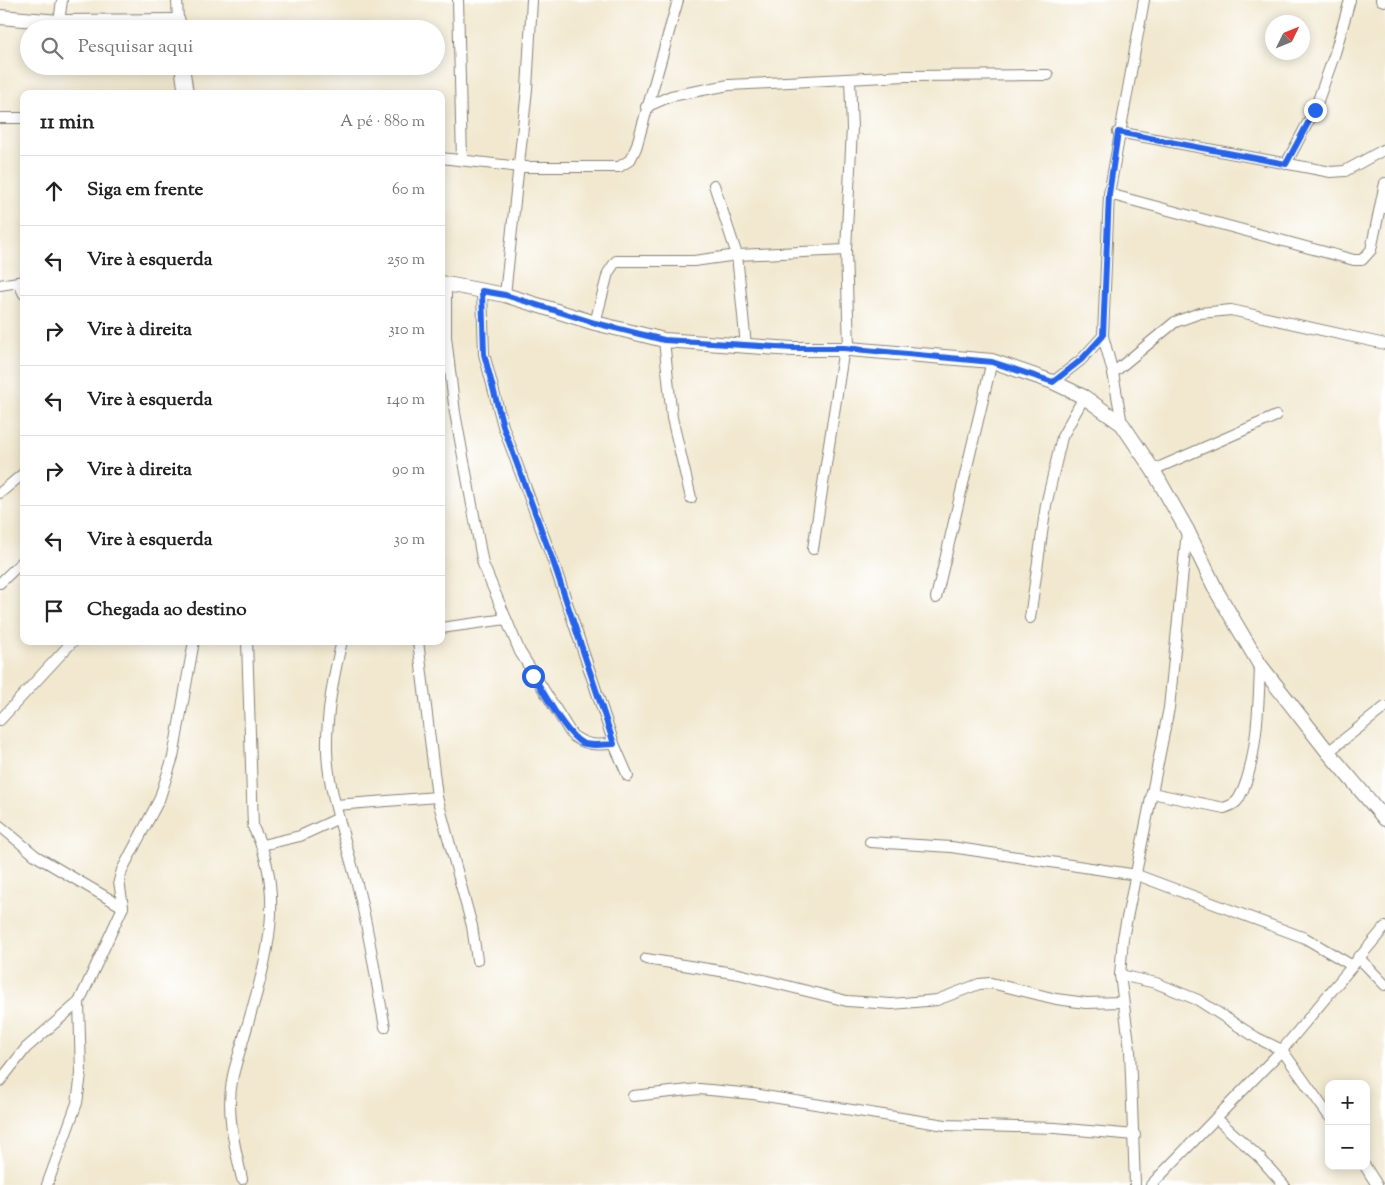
<!DOCTYPE html>
<html lang="pt">
<head>
<meta charset="utf-8">
<style>
	:root { --surface:#fff; --page:#f6f6f6; --text:#222; --muted:#767676; --line:#e0e0e0 }
	body { margin:0; font-family:"Sorts Mill Goudy",serif; background:var(--page); color:var(--text) }
	.controls { position:absolute; right:15px; bottom:15px; display:grid; overflow:hidden; border-radius:10px; box-shadow:0 2px 12px #0003 }
	.controls button { width:45px; height:45px; display:grid; place-items:center; padding:0; border:0; border-bottom:1px solid var(--line); background:var(--surface); color:var(--text); font:25px sans-serif }
	.compass { position:absolute; left:1265px; top:15px; width:45px; height:45px; border-radius:50%; background:var(--surface); box-shadow:0 2px 12px #0003; rotate:47deg }
	.stop { position:absolute; width:15px; height:15px; margin:-11px; border:4px solid #2563eb; border-radius:50%; background:#fff }
	.stop.end { background:#2563eb; border-color:#fff; box-shadow:0 1px 5px #0008 }
	.list { margin:0; padding:0; list-style:none }
	h2 { display:flex; justify-content:space-between; align-items:center; height:65px; margin:0; padding:0 20px; font-size:21px }
	h2 small { font-size:16px; font-weight:400; color:var(--muted) }
	.list li { display:grid; grid-template-columns:32px 1fr auto; gap:15px; align-items:center; box-sizing:border-box; height:70px; padding:0 20px; border-top:1px solid var(--line) }
	.list b { display:block; font-size:19px; white-space:nowrap }
	.list em { font-size:16px; font-style:normal; color:var(--muted) }
	.icon { flex:none; width:28px; height:28px; fill:none; stroke:currentColor; stroke-width:2; stroke-linecap:round; stroke-linejoin:round }
	.map { position:relative; flex:none; width:1385px; height:1185px; overflow:hidden }
	.search { position:absolute; background:var(--surface); box-shadow:0 2px 12px #0003; left:20px; top:20px; width:425px; height:55px; display:flex; align-items:center; gap:12px; box-sizing:border-box; padding:0 18px; border-radius:28px; color:var(--muted); font-size:19px }
	.panel { position:absolute; background:var(--surface); box-shadow:0 2px 12px #0003; left:20px; top:90px; width:425px; height:555px; border-radius:10px }
	.map>svg:first-child { display:block }
	.lines { fill:none; stroke-linecap:round; stroke-linejoin:round }
	.street-casing { stroke:#868276; stroke-width:12 }
	.secondary-casing { stroke:#868276; stroke-width:16 }
	.street { stroke:#fff; stroke-width:10 }
	.secondary { stroke:#fff; stroke-width:14 }
	.route { stroke:#2563eb; stroke-width:6 }
</style>
</head>
<body>
<div class="map">
<svg width="1385" height="1185" viewBox="0 0 1385 1185">
	<rect width="100%" height="100%" fill="#fff"/>
	<filter id="ink" filterUnits="userSpaceOnUse"><feTurbulence type="fractalNoise" baseFrequency=".02" numOctaves="2"/><feDisplacementMap in="SourceGraphic" scale="10" xChannelSelector="R" yChannelSelector="G"/><feConvolveMatrix kernelMatrix="1 2 1 2 8 2 1 2 1" color-interpolation-filters="sRGB"/></filter>
	<filter id="wash" filterUnits="userSpaceOnUse"><feTurbulence type="fractalNoise" baseFrequency=".0096" numOctaves="4" result="noise"/><feDisplacementMap in="SourceGraphic" scale="20" xChannelSelector="R" yChannelSelector="G"/><feGaussianBlur stdDeviation="1.12" result="paint"/><feColorMatrix in="noise" values="0 0 0 0 0 0 0 0 0 0 0 0 0 0 0 0 0 1.4 0 .05"/><feComposite in="paint" operator="in"/></filter>
	<g filter="url(#wash)">
		<rect width="100%" height="100%" fill="#f1e8cf"/>
	</g>
	<g filter="url(#ink)">
		<g class="lines">
			<defs>
				<g id="street">
					<polyline points="177,0 178,21"/>
					<polyline points="458,0 462,160"/>
					<polyline points="1381,0 1385,1"/>
					<polyline points="59,22 62,0"/>
					<polyline points="646,107 671,96 729,85 905,76 1048,75"/>
					<polyline points="0,118 24,118"/>
					<polyline points="1118,132 1331,172 1345,171 1385,149"/>
					<polyline points="441,158 520,167 619,167 630,160 636,148 678,0"/>
					<polyline points="1286,164 1315,109 1335,53 1350,0"/>
					<polyline points="714,185 737,255 746,346"/>
					<polyline points="1109,194 1354,260 1362,260 1371,250 1380,207"/>
					<polyline points="1385,208 1380,207 1385,183"/>
					<polyline points="18,282 24,294"/>
					<path d="M446 284V337L455 413 483 564 520 652 572 735C586 746 596 745 614 744"/>
					<polyline points="0,285 24,281"/>
					<polyline points="482,291 484,354 503,426 554,564 614,744 628,776"/>
					<polyline points="505,295 527,89 532,0"/>
					<polyline points="595,323 608,273 616,261 694,261 737,255 846,250"/>
					<polyline points="664,340 672,418 691,498"/>
					<polyline points="849,349 846,250 852,128 850,80"/>
					<polyline points="1113,373 1175,322 1200,313 1231,310 1385,344"/>
					<polyline points="1053,382 1081,360 1103,336"/>
					<polyline points="1122,424 1113,373 1103,336 1109,194 1144,0"/>
					<polyline points="1153,470 1276,416"/>
					<polyline points="0,493 24,473"/>
					<polyline points="813,549 844,348"/>
					<polyline points="0,583 24,560"/>
					<polyline points="936,598 992,361"/>
					<polyline points="1030,618 1046,505 1062,437 1084,397"/>
					<polyline points="441,628 506,619"/>
					<path d="M342 641C333 677 326 713 327 751 328 794 349 849 359 892 370 936 376 982 385 1027"/>
					<polyline points="418,641 437,797 472,926 477,960"/>
					<polyline points="0,720 73,641"/>
					<polyline points="1328,752 1385,707"/>
					<path d="M1152 793 1224 808C1230 806 1236 804 1239 798 1257 767 1259 701 1260 665"/>
					<polyline points="336,805 437,797"/>
					<polyline points="0,826 36,856 123,907"/>
					<polyline points="870,842 951,847 1137,875 1305,938 1351,965"/>
					<polyline points="262,845 300,836 339,818"/>
					<polyline points="1358,957 1385,985"/>
					<polyline points="646,959 739,974 847,1001 892,1004 937,1000 979,984 991,983 1056,999 1086,1003 1122,1002"/>
					<polyline points="1120,975 1156,983 1198,1000 1257,1038 1282,1050 1329,1116"/>
					<polyline points="0,1081 26,1048 79,1002"/>
					<polyline points="633,1096 699,1089 753,1094 945,1125 1055,1128 1135,1135"/>
					<polyline points="1216,1118 1260,1158 1284,1185"/>
					<polyline points="1365,1166 1377,1185"/>
					<path d="M242 1179C235 1148 226 1113 232 1081 234 1067 240 1052 244 1037 264 968 289 896 253 827L247 641"/>
					<polyline points="47,1185 77,1103 81,1074 79,1002 123,907 119,881 122,870 159,800 173,757 194,641"/>
					<polyline points="1135,1185 1130,1050 1120,975 1123,938 1169,708 1187,531"/>
					<polyline points="1151,1185 1282,1050 1385,927"/>
				</g>
				<g id="secondary">
					<polyline points="0,17 59,22 178,21 179,29"/>
					<polyline points="182,66 186,94"/>
					<polyline points="441,283 505,295 595,323 664,340 793,349 849,349 992,361 1053,382 1084,397 1122,424 1153,470 1187,530 1217,592 1260,665 1328,752 1385,819"/>
				</g>
			</defs>
			<use href="#street" class="street-casing"/>
			<use href="#secondary" class="secondary-casing"/>
			<use href="#street" class="street"/>
			<use href="#secondary" class="secondary"/>
		</g>
	</g>
	<g class="lines" filter="url(#ink)">
		<path class="route" d="M533 676C545 693 565 734 582 743 592 747 604 744 614 744L554 564 503 426 484 354 482 291 505 295 595 323 664 340 792 348H844L992 362 1053 382 1081 360 1103 336 1109 194 1118 132 1286 164 1315 110"/>
	</g>
</svg>
<div class="controls">
<button>+</button>
<button>−</button>
</div>
<svg class="compass" viewBox="-18 -18 36 36"><path d="M0-13l5 13h-10z" fill="#e53935"/><path d="M0 13l5-13h-10z" fill="#767676"/></svg>
<div class="stop" style="left:533px;top:676px"></div>
<div class="stop end" style="left:1315px;top:110px"></div>
<div class="search"><svg class="icon" aria-label="search" viewBox="0 0 24 24"><circle cx="10" cy="10" r="6"/><path d="M15 15l6 6"/></svg>Pesquisar aqui</div>
<section class="panel">
<h2>11 min<small>A pé · 880 m</small></h2>
<ul class="list">
<li><svg class="icon" aria-label="ahead" viewBox="0 0 24 24"><path d="M12 20V5M6 11l6-6 6 6"/></svg><div><b>Siga em frente</b></div><em>60 m</em></li>
<li><svg class="icon" aria-label="left" viewBox="0 0 24 24"><path d="M17 20v-9H6M10 6l-5 5 5 5"/></svg><div><b>Vire à esquerda</b></div><em>250 m</em></li>
<li><svg class="icon" aria-label="right" viewBox="0 0 24 24"><path d="M7 20v-9h11M14 6l5 5-5 5"/></svg><div><b>Vire à direita</b></div><em>310 m</em></li>
<li><svg class="icon" aria-label="left" viewBox="0 0 24 24"><path d="M17 20v-9H6M10 6l-5 5 5 5"/></svg><div><b>Vire à esquerda</b></div><em>140 m</em></li>
<li><svg class="icon" aria-label="right" viewBox="0 0 24 24"><path d="M7 20v-9h11M14 6l5 5-5 5"/></svg><div><b>Vire à direita</b></div><em>90 m</em></li>
<li><svg class="icon" aria-label="left" viewBox="0 0 24 24"><path d="M17 20v-9H6M10 6l-5 5 5 5"/></svg><div><b>Vire à esquerda</b></div><em>30 m</em></li>
<li><svg class="icon" aria-label="arrive" viewBox="0 0 24 24"><path d="M6 21V4h12l-3 4 3 4H6"/></svg><div><b>Chegada ao destino</b></div></li>
</ul>
</section>
</div>
</body>
</html>
